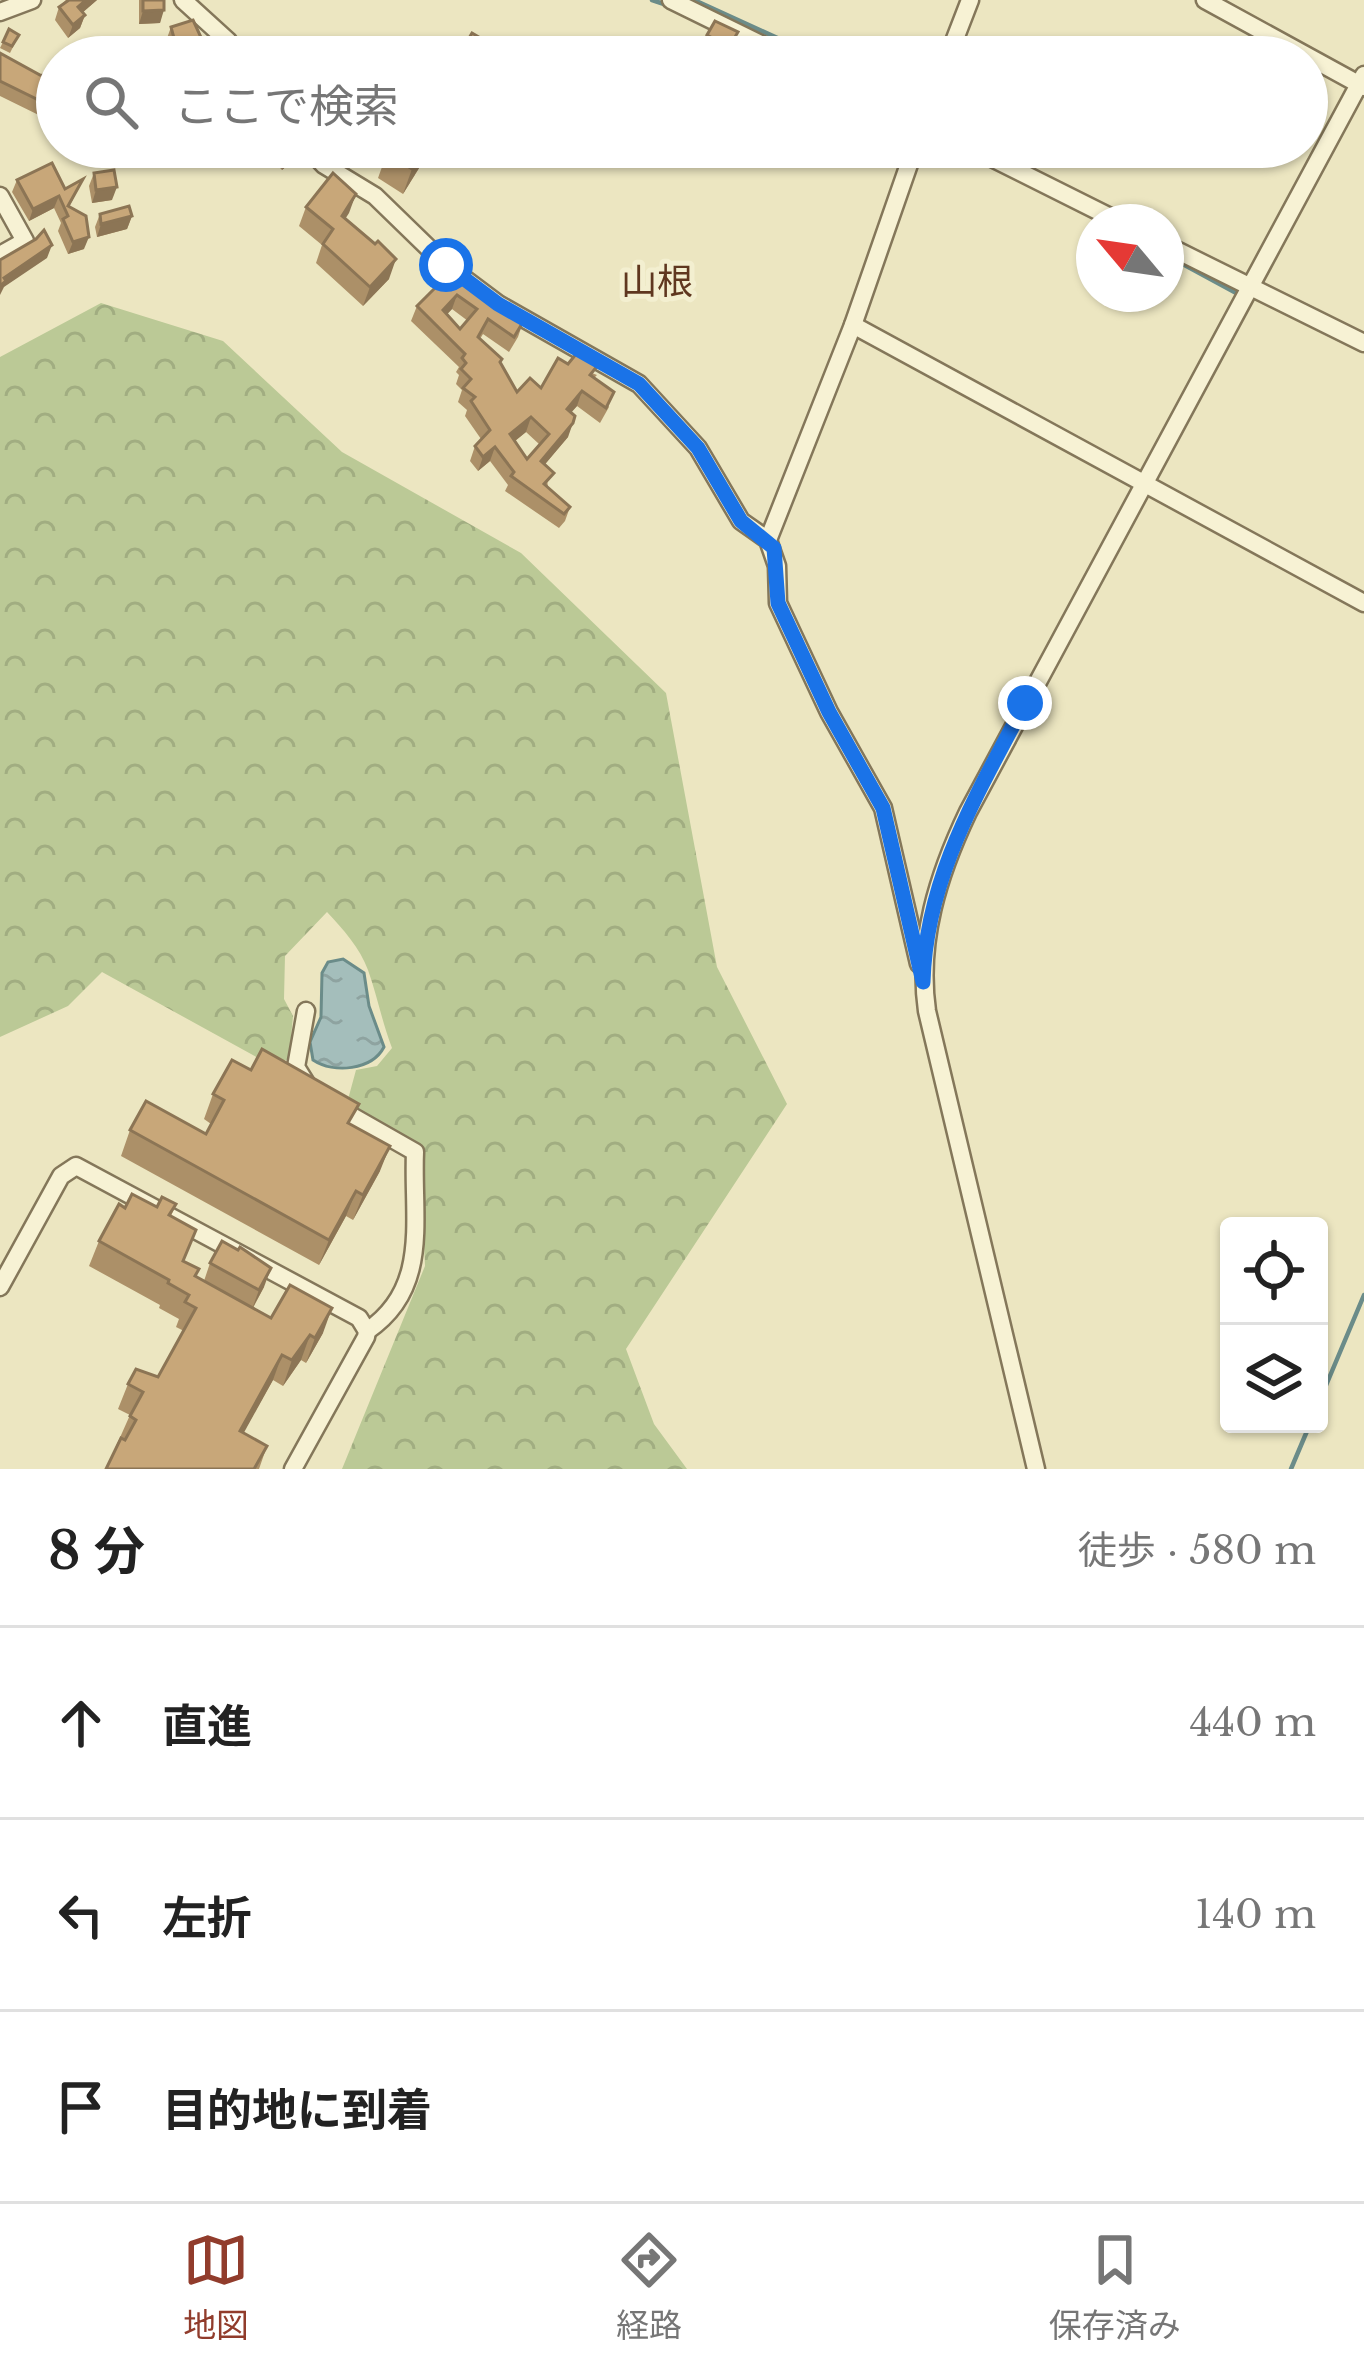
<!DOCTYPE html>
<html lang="ja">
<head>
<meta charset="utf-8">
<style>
	:root { --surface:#fff; --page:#f6f6f6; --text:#222; --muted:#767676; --line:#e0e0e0; --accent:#913c2c }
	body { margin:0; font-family:"Libre Baskerville","Noto Sans JP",serif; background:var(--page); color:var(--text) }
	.controls { position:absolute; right:36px; bottom:36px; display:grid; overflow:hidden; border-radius:12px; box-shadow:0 3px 9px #0004 }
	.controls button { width:108px; height:108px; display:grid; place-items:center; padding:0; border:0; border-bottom:3px solid var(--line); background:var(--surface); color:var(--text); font:60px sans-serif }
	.compass { position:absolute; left:1076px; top:204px; width:108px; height:108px; border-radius:50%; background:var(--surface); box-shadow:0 3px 9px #0004; rotate:299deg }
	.stop { position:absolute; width:36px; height:36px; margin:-27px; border:9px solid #1a73e8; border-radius:50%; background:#fff }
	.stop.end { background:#1a73e8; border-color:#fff; box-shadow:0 3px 12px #0008 }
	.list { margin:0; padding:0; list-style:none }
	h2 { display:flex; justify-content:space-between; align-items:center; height:156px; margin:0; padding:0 48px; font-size:51px }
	h2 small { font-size:39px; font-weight:400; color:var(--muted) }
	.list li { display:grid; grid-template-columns:78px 1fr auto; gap:36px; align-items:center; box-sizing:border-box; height:192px; padding:0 48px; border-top:3px solid var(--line) }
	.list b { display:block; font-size:45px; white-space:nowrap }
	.list em { font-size:39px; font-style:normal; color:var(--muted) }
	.icon { flex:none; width:66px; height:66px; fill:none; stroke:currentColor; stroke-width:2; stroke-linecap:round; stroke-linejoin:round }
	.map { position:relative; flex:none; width:1364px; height:1469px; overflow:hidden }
	.search { position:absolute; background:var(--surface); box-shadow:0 3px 9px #0004; left:36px; right:36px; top:36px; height:132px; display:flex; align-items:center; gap:30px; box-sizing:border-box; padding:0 42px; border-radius:66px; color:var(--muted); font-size:45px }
	.sheet { height:732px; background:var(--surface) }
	nav { display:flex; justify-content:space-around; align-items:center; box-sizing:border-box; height:168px; border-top:3px solid var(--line); background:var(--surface); font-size:33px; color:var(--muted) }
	nav a { display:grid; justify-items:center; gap:6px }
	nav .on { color:var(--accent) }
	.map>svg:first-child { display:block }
	.forest { fill:url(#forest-crowns) }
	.water { fill:url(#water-ripples); stroke:#6b8c89; stroke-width:3 }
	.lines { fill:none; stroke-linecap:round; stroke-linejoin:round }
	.stream { stroke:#6b8c89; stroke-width:4.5 }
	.minor-casing { stroke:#84775a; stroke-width:21 }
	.minor { stroke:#f7f2d4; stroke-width:16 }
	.wall { fill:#ac9068; fill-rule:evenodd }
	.shaded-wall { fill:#8c7555 }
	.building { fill:#c8a779; stroke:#8c7555; stroke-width:3; fill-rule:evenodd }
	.route { stroke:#1a73e8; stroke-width:15 }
	.labels { text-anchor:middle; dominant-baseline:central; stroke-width:10; stroke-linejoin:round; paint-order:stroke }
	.neighbourhood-label { font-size:36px; fill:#5f371f; stroke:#f3efd0 }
</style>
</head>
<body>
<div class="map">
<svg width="1364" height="1469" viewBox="0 0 1364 1469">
	<defs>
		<pattern id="forest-crowns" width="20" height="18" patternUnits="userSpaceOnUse" patternTransform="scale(3)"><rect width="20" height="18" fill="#bbc996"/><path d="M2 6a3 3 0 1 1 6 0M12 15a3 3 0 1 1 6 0" fill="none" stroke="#a1ad81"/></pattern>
		<pattern id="water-ripples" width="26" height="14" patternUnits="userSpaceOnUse" patternTransform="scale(3)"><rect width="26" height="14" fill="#a4bebb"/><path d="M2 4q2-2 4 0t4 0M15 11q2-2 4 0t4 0" fill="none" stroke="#8ea3a0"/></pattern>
	</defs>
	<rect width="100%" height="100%" fill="#ece6c1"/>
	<path class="forest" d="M101 303 223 341 342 452 521 553 666 693 717 967 787 1104 626 1349 654 1424 687 1469H342L425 1266 420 1150 347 1103 356 1070 377 1066 392 1048C382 1022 377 995 368 970 360 948 343 929 327 912L285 956 284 999 293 1016 289 1059 271 1065 102 972 68 1006 0 1037V357Z"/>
	<path class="water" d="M343 959 364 973 369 1006 384 1047C372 1070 334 1074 313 1060L310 1042 321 1017 322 973 328 962Z"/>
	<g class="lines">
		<g class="stream">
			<polyline points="652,0 664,4"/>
			<polyline points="694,0 819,57"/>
			<polyline points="1166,255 1238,294"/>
			<polyline points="1319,1402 1364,1295"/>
			<polyline points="1291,1469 1310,1424"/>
		</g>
		<defs>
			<g id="minor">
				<polyline points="183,0 228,41 239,57"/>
				<polyline points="671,0 787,57"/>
				<polyline points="1205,0 1364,87"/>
				<polyline points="0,12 32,0"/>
				<polyline points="948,57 970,0"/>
				<polyline points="307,147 324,165 375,196 446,265 498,304 639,384 698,448 741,521 768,540 777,566 778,603 829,712 883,808 919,964"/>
				<polyline points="970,147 1120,222"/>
				<polyline points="0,196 25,241 0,255"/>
				<polyline points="1166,245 1364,343"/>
				<polyline points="853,325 1364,603"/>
				<polyline points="768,540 853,325 915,147"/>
				<polyline points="306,1011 296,1067 306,1083"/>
				<path d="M336 1107 415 1152C412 1218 431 1288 367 1331"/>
				<polyline points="0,1287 61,1176 76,1166 359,1318 367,1331 366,1337 293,1469"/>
				<path d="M1036 1469 927 1011C917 941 938 875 968 812L1364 75"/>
			</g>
		</defs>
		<use href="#minor" class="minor-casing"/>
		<use href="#minor" class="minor"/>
	</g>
	<g class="wall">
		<polygon points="66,0 97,0 83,12 85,15 80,28 68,38 55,20 59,7"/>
		<polygon points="139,0 164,0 160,23 139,24"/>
		<polygon points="171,27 210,57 170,57 166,41"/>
		<polygon points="19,35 10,53 0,48 3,42"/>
		<polygon points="707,35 733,45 726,57 719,57 703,48"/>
		<polygon points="0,53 40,75 57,77 57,124 0,96"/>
		<polygon points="77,147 107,147 103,159 88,162 87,156 80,158"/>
		<polygon points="240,147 301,147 298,156 282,170 263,150 252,161"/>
		<polygon points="327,147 346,147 339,159 327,149"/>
		<polygon points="432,147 403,194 378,178 387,153"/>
		<polygon points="94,173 112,200 92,203 89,186"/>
		<polygon points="83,179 69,207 84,249 68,254 58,231 61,223 54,208 29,221 12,192 17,180 65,189"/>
		<polygon points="356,194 345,219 389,279 363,306 316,263 322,245 299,226 306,207"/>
		<polygon points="100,214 132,216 127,229 97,237 95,227"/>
		<path d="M449 274 523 322 518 337 509 352 483 334 480 339 501 364 517 392 541 388 568 364 597 375 594 378 609 407 600 423 577 406 571 412 568 437 545 464 548 487 570 507 565 521 559 528 505 491 508 485 490 461 478 471 470 461 475 446 481 439 465 416 467 410 458 402 462 390 456 384 459 375 456 372 459 367 411 321 417 306ZM452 309 468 321 460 329 447 314ZM526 432 539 444 527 459 515 441Z"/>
		<polygon points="213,1094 351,1125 380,1171 353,1220 346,1216 319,1265 121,1156 130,1130 206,1134 211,1124 204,1119"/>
		<polygon points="176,1204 171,1216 184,1261 196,1277 204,1281 210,1263 264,1287 253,1308 271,1318 323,1333 306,1363 301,1360 283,1386 273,1380 243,1433 267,1446 259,1469 106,1469 130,1415 118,1409 128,1384 158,1377 184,1331 176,1327 179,1319 159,1308 160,1305 89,1266 99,1241 125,1208 157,1207"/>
	</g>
	<g class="shaded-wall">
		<polygon points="86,0 97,0 74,20 78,7"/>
		<polygon points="164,10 160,23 139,24 143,11"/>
		<polygon points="85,15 80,28 68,38 73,25"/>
		<polygon points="84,147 90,147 87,156 80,158"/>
		<polygon points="102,147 107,147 103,159 88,162 93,149"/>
		<polygon points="257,147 264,147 252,161"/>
		<polygon points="298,147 301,147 298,156 282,170 287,156"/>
		<polygon points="426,147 432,147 403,194 412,169"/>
		<polygon points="117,187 112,200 92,203 96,190"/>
		<polygon points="356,194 349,213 335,235 342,216"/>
		<polygon points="59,196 54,208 29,221 33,209"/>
		<polygon points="132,216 127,229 97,237 101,224"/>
		<polygon points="89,237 84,249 68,254 73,242"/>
		<polygon points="52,245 47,258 4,287 0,295 0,286 4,278"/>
		<polygon points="396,259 389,279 363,306 370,287"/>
		<polygon points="457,295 452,309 438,324 443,310"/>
		<polygon points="582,391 577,406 562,423 567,409"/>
		<polygon points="531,417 526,432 505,449 510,434"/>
		<polygon points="573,423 568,437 536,475 541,461"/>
		<polygon points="495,447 490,461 478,471 483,457"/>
		<polygon points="390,1146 380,1171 353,1220 363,1195"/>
		<polygon points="356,1191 346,1216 319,1265 329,1240"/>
		<polygon points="271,1268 264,1287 252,1309 259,1290"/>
		<polygon points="332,1308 323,1333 306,1363 315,1338"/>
		<polygon points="310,1335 301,1360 283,1386 292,1360"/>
		<polygon points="282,1355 273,1380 231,1456 240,1431"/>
	</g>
	<g class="building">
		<polygon points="69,0 86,0 78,7 85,15 73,25 59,7"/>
		<polygon points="143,0 164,0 164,10 143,11"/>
		<polygon points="193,20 210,57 179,57 171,27"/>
		<polygon points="715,21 738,32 729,47 707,35"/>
		<polygon points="9,29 19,35 12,46 3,42"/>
		<polygon points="472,33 499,49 494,57 458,57"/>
		<polygon points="0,53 40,75 57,77 57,109 0,81"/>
		<polygon points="278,147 298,147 287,156"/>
		<polygon points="391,147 426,147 412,169 387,153"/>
		<polygon points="52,163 65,189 83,179 68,206 86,216 89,237 73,242 63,219 68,216 59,196 33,209 17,180"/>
		<polygon points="114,170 117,187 96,190 94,173"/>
		<polygon points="333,173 356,194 342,216 375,244 378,241 396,259 370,287 323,244 333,229 306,207"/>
		<polygon points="129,206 132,216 101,224 100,214"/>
		<polygon points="44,230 52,245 4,278 6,281 0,286 0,260 36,239"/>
		<path d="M459 272 523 322 514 337 488 319 478 337 502 359 500 362 517 392 530 378 541 388 558 358 568 364 581 348 602 360 590 375 614 392 606 408 582 391 567 409 575 416 573 423 541 461 554 473 544 484 570 507 564 514 511 476 514 472 495 447 483 457 475 446 490 430 471 401 475 397 463 388 471 379 461 369 466 363 462 358 465 354 417 306 449 274 454 279ZM457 295 477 309 460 329 443 310ZM531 417 549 434 527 459 510 434Z"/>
		<polygon points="262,1049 359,1104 348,1123 390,1146 363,1195 356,1191 329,1240 130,1130 146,1101 206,1134 224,1100 213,1094 232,1060 251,1070"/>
		<polygon points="132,1194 157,1207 162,1197 176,1204 169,1215 196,1230 183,1261 199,1269 195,1276 271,1318 290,1285 332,1308 315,1338 310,1335 292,1360 282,1355 240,1431 267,1446 254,1469 106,1469 121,1438 125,1440 136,1420 130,1416 143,1392 128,1384 136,1369 158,1377 196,1308 185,1302 189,1295 168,1283 169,1280 99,1241 119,1204 125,1208"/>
		<polygon points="222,1241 238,1250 240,1247 271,1268 259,1290 210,1263"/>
	</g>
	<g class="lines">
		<path class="route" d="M446 265 498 304 639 384 698 448 741 521 774 548 778 603 829 712 883 808 923 982C926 877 978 793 1025 703"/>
	</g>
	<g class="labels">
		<g class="neighbourhood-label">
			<text x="657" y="281">山根</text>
		</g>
	</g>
</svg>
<div class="controls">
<button><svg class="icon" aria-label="locate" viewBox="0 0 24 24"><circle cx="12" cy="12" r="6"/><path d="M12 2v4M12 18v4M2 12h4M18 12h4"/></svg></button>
<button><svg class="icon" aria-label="layers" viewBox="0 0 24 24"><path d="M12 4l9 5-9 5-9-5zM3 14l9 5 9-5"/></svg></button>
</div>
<svg class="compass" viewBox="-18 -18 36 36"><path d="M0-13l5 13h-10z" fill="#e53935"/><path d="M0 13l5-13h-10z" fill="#767676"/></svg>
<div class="stop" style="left:446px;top:265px"></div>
<div class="stop end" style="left:1025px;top:703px"></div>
<div class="search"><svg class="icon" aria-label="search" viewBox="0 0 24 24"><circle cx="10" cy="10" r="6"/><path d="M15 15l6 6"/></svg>ここで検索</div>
</div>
<section class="sheet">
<h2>8 分<small>徒歩 · 580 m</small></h2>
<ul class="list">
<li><svg class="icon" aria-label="ahead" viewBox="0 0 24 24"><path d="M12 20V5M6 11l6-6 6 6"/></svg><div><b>直進</b></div><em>440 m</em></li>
<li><svg class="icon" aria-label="left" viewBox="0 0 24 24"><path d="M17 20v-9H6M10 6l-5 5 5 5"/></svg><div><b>左折</b></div><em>140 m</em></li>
<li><svg class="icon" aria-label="arrive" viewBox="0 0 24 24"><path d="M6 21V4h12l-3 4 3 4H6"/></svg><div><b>目的地に到着</b></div></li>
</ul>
</section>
<nav>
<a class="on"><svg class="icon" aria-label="map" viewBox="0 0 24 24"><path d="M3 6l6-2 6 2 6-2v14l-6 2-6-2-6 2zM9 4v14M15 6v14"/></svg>地図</a>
<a><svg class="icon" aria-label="directions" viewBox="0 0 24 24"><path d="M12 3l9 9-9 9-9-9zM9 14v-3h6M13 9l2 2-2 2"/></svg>経路</a>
<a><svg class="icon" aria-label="saved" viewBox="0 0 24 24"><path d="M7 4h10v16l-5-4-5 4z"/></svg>保存済み</a>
</nav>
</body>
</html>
